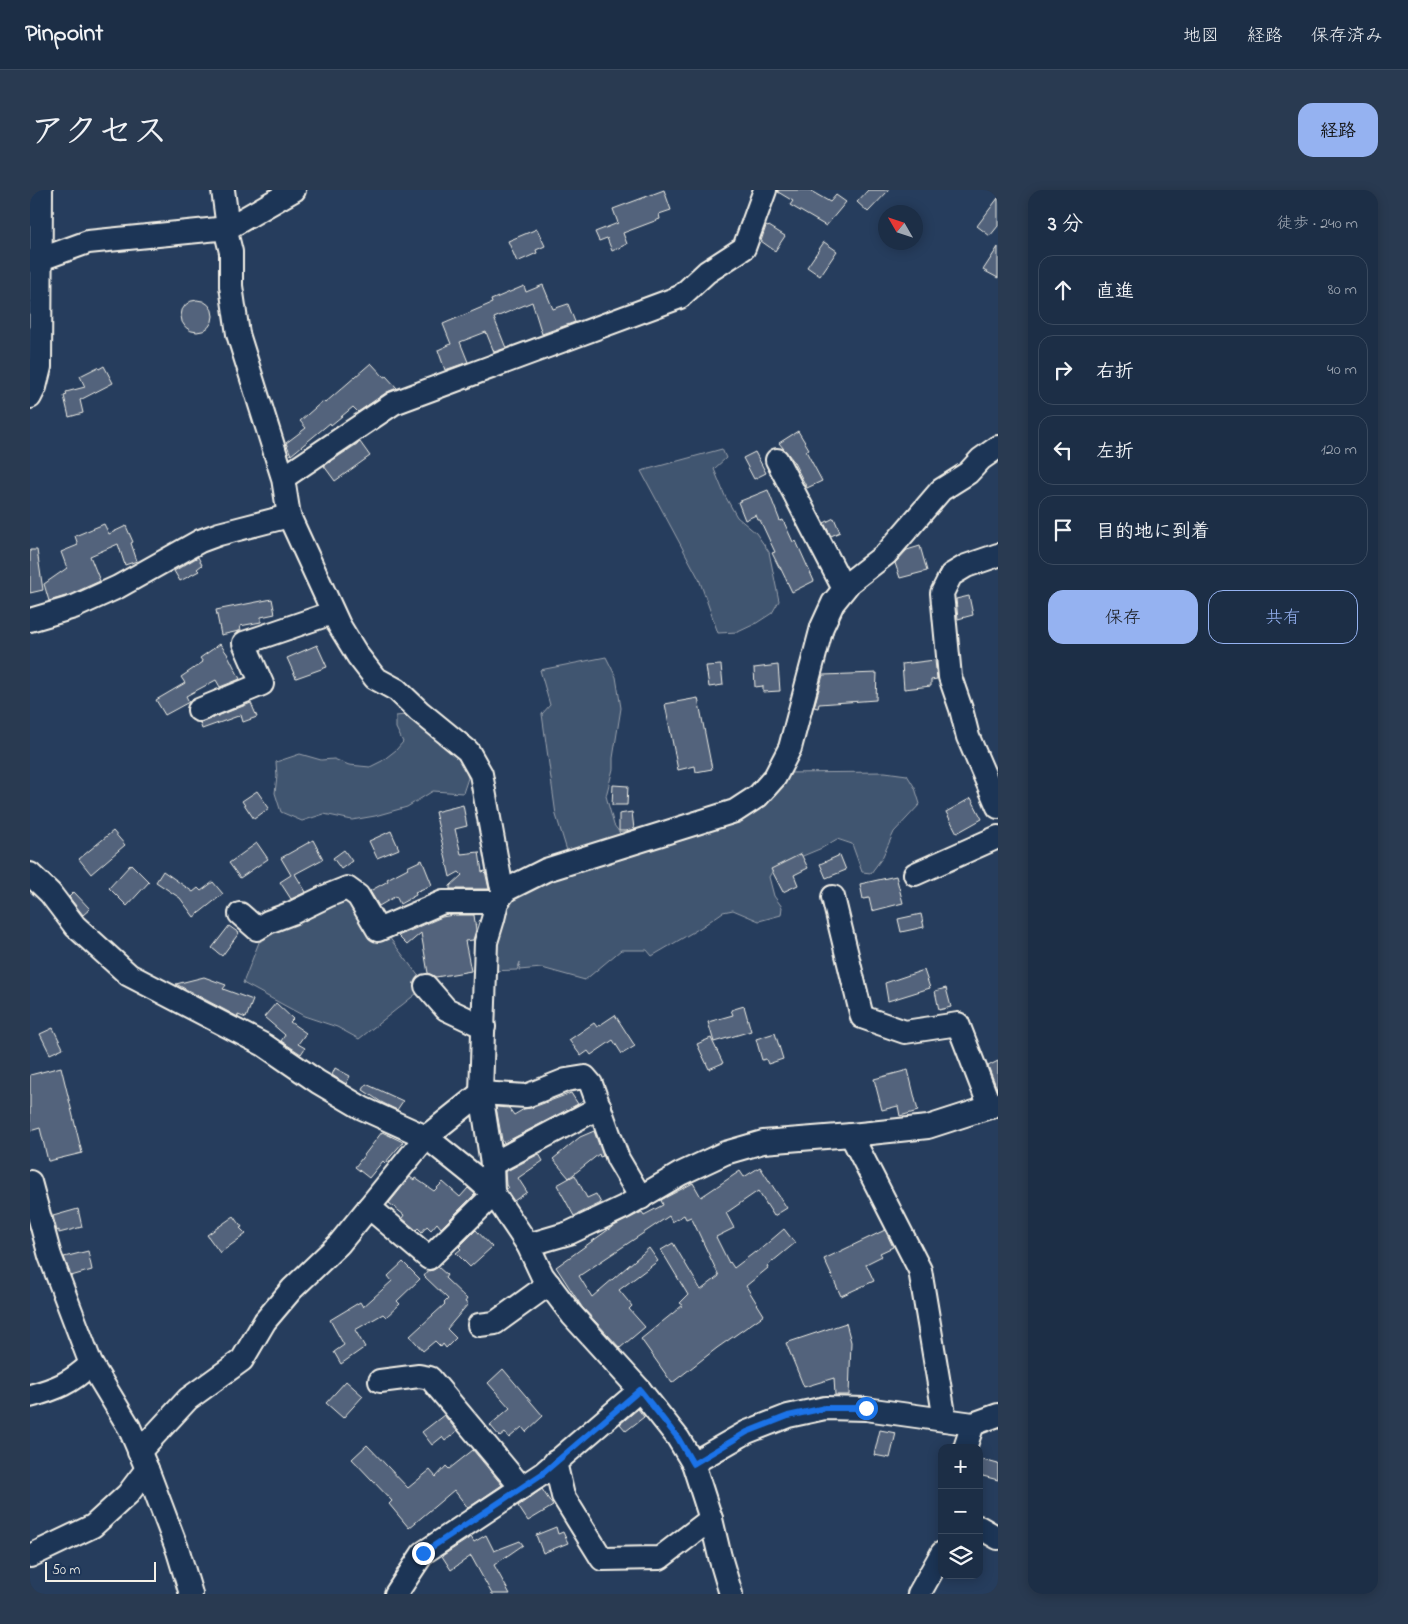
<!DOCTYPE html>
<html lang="ja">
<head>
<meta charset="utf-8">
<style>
	:root { --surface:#1c2e46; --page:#293a51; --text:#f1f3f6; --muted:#a0a8b3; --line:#3a4a5f; --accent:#95b2f1 }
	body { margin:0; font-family:"Indie Flower","Klee One",sans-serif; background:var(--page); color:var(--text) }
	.controls { position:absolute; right:15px; bottom:15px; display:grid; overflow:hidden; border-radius:10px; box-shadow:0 2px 12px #0003 }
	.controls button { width:45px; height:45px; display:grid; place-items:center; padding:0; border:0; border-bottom:1px solid var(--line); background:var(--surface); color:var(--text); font:25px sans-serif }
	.compass { position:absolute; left:848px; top:15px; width:45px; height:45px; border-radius:50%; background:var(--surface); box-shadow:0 2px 12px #0003; rotate:309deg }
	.scale { position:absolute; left:15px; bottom:12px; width:111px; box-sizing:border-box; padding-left:5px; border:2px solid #f4f1e8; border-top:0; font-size:14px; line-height:18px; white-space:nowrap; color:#f4f1e8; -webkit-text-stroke:4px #1d3557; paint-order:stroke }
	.stop { position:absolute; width:15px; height:15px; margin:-11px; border:4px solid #1a73e8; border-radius:50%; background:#fff }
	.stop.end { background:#1a73e8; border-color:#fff; box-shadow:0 1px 5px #0008 }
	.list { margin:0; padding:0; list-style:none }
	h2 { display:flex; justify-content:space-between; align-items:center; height:65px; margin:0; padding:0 20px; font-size:21px }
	h2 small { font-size:16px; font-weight:400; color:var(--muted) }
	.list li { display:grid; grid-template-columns:32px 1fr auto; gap:15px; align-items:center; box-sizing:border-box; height:70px; margin:0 10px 10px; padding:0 10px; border:1px solid var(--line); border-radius:15px }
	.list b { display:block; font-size:19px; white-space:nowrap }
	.list em { font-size:16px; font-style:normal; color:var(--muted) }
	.actions { display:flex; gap:10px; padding:15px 20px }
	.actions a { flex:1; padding:11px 0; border:1px solid var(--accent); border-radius:15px; text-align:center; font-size:18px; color:var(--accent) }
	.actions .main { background:var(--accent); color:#111 }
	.icon { flex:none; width:28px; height:28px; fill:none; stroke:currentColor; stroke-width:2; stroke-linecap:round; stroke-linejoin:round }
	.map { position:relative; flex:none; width:968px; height:1404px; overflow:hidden; border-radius:15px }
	header { display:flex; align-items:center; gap:30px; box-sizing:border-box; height:70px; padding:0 25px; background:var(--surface); border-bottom:1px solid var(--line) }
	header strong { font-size:24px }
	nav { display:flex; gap:28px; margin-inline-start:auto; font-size:18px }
	.intro { display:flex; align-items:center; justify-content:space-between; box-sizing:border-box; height:120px; padding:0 30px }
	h1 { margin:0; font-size:35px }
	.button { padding:12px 22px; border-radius:15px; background:var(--accent); color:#111; font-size:18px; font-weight:700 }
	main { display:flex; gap:30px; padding:0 30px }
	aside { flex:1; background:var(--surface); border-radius:15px; box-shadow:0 2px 12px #0003 }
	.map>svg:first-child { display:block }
	.green { fill:#40546f; stroke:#9aa2ac }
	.building { fill:#52647b; stroke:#f4f1e8 }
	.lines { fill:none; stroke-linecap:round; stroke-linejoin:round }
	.minor-casing { stroke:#f4f1e8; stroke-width:26 }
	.minor { stroke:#1d3557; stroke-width:22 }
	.route { stroke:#1a73e8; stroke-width:6 }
</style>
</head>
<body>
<header>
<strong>Pinpoint</strong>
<nav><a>地図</a><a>経路</a><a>保存済み</a></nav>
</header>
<div class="intro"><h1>アクセス</h1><a class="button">経路</a></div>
<main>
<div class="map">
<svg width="968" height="1404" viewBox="0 0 968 1404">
	<rect width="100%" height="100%" fill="#263d5d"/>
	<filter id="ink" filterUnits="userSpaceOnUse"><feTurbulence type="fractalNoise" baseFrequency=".02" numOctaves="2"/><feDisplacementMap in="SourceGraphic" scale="10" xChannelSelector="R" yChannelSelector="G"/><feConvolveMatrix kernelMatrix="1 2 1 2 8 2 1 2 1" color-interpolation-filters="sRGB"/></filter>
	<g filter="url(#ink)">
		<g class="green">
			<polygon points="692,259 696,268 684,279 695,306 707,327 726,343 739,362 749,411 742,423 725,434 708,442 688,443 669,389 611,281"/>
			<polygon points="576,467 586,487 591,518 583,568 583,579 576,606 584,635 595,650 538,664 526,625 512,524 520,515 510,480"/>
			<polygon points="376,525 433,570 438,588 433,603 403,601 377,617 345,626 322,630 294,624 272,631 251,622 245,603 247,586 246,572 270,564 291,570 304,569 319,575 340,577 352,571 366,560 373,552 366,538 366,526"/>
			<polygon points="855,582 877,585 885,598 890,614 864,642 852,668 841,683 832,682 822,654 807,649 792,658 744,678 739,687 744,706 752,717 751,725 729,731 703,720 693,722 670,738 622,766 617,760 591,760 555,790 512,778 489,780 490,772 487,780 459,781 477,702 702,621 753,583"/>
			<polygon points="328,706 396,796 329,849 307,837 274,826 213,793 233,742"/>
		</g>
		<g class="building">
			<polygon points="634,0 641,20 629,24 630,29 593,43 597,54 582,61 577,48 569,51 565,42 588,33 583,19"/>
			<polygon points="748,0 779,0 800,12 806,5 816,12 796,36 760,15 763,11 748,2"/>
			<polygon points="838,0 859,0 838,22 827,12"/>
			<polygon points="968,8 968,36 960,46 947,36"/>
			<polygon points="736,36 738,37 739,36 755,46 745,61 731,51"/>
			<polygon points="507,39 515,56 506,60 507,63 487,72 478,51"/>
			<polygon points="794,52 807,61 790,86 777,77"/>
			<polygon points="968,57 968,88 953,80"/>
			<polygon points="513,95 523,119 538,114 545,132 512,144 502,112 464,128 476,158 464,162 456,142 430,152 438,172 415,180 408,160 421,154 413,134 462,113 461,110 494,96 496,102"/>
			<circle cx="167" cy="126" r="16"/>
			<polygon points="341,173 354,187 356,186 367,198 357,202 328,222 323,217 301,235 300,233 261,265 256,253 276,238 270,231 293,211 295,213"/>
			<polygon points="74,176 83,193 50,210 53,223 39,227 34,206 37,205 36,202 55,197 50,186 68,177 69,179"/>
			<polygon points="768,241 779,259 776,261 792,291 777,298 762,269 749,253"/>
			<polygon points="330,252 340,266 305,291 294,276"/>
			<polygon points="725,262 736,283 724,289 713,268"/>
			<polygon points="738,300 750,331 753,330 763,352 766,351 784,391 762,402 750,377 749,377 742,363 745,362 730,330 728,330 726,325 715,330 708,312"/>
			<polygon points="804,328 810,342 801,346 794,333"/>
			<polygon points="74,334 79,344 96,336 103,352 101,353 107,371 95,375 88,354 60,366 70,391 39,405 19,411 14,394 37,378 31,362 48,355 45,346"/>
			<polygon points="890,356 897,381 870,388 865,373 877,360"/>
			<polygon points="0,360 7,360 13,400 0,403"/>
			<polygon points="168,367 172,375 167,379 169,381 150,391 144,381"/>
			<polygon points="939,406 943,425 928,429 926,409"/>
			<polygon points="242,409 245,424 231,427 231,432 210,436 211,440 209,441 191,445 186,420"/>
			<polygon points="190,454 198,465 210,489 190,497 186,490 156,506 159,512 135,525 126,510 155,493 151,487 173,472 170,468"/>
			<polygon points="287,455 297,477 266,488 257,468"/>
			<polygon points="905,470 907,489 901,490 901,496 874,499 872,474"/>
			<polygon points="691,475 693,495 679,497 676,476"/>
			<polygon points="748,475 750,501 733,502 733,496 725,497 724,478"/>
			<polygon points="847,483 846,510 789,514 788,518 784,517 793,485"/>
			<polygon points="668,508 682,579 666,582 665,576 648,580 635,514"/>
			<polygon points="221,513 227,527 213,532 211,525 172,539 170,533"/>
			<polygon points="583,595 598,596 597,615 582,615"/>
			<polygon points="227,601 239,618 224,629 212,611"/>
			<polygon points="941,608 952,629 927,643 916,622"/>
			<polygon points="433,615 437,636 425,639 431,664 449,662 452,682 455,681 459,699 420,699 420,696 432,685 429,682 420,687 405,622"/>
			<polygon points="602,622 604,639 596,641 589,641 589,624"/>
			<polygon points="83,641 95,655 61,684 49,669"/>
			<polygon points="361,641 369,659 347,668 339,651"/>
			<polygon points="283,650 293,669 265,684 276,702 261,709 250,692 261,685 251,668"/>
			<polygon points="227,653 238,669 210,688 199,673"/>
			<polygon points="314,660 322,671 311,679 303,668"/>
			<polygon points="771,664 778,678 764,685 768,695 753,702 741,679"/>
			<polygon points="810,665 816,680 796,688 790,674"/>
			<polygon points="392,670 402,695 385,702 386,705 370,714 366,706 349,716 340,701 358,691 357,689 378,678 377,677"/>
			<polygon points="101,674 119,692 97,716 79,698"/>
			<polygon points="133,681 163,702 168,698 171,701 183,692 193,704 164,727 150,708 126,692"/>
			<polygon points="866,686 873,713 842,721 839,708 833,709 830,694"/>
			<polygon points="44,702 60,719 53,725 39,707"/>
			<polygon points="891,724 894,737 871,742 868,729"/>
			<polygon points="423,725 444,725 446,740 443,750 435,751 441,781 406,787 398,783 391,743 377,755 368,746 412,727"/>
			<polygon points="199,736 209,743 192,766 182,758"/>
			<polygon points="894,780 900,798 858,811 855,793"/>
			<polygon points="174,787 196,795 193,799 223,810 216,828 208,825 208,827 146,794"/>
			<polygon points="916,798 921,817 909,820 905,801"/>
			<polygon points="246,813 263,829 260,832 276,843 268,854 275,858 271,864 251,851 255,845 234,827"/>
			<polygon points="714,816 721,841 684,852 678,832 703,825 701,820"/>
			<polygon points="585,825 605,856 592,864 583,850 561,865 558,861 551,866 539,850 564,833 567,837"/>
			<polygon points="23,838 33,858 20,864 10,844"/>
			<polygon points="745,843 753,869 738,874 736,869 732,870 726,849"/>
			<polygon points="681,848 693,873 679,879 667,854"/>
			<polygon points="968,871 968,901 958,876"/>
			<polygon points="31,877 52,963 19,971 18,971 10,938 0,941 0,885"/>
			<polygon points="305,878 320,886 316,894 302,885"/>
			<polygon points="878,880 888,921 870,926 868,916 852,920 844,889"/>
			<polygon points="336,894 373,911 367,920 351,912 333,900"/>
			<polygon points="541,903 548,914 474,953 472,950 466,917 479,918 484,925 494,919 501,918"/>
			<polygon points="564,941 573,966 570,967 569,964 539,988 523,969 550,947"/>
			<polygon points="352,942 373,952 355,973 353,971 339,988 325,977"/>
			<polygon points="509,964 513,971 488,988 497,1002 484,1011 476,999 478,998 476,995 475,982"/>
			<polygon points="730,977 757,1018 744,1026 728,1001 696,1023 704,1038 686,1047 699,1073 700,1072 704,1078 725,1062 726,1063 754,1039 765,1053 737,1076 738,1078 716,1096 734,1125 687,1158 642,1193 611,1149 653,1115 650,1113 658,1105 631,1060 643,1053 671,1100 689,1086 661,1027 656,1029 654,1025 642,1032 639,1026 549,1086 562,1107 619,1058 628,1071 589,1100 602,1116 599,1119 615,1137 590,1158 552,1117 526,1077 582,1037 612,1022 614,1025 633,1015 631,1010 663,993 671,1007 710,981 714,987"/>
			<polygon points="545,985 557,1008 566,1004 571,1013 544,1026 527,995"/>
			<polygon points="380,987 384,990 385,988 404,1001 413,992 430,1007 438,998 445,1004 411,1038 407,1033 401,1040 397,1036 392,1042 388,1038 386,1040 372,1028 374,1025 359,1013"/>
			<polygon points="48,1019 52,1037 29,1043 29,1040 27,1041 23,1026"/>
			<polygon points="204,1026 212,1037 210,1038 216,1044 190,1063 177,1045"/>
			<polygon points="446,1040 462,1057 440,1077 426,1063 431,1059 429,1057"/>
			<polygon points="855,1040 863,1057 850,1063 852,1066 836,1074 844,1091 811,1106 794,1069"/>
			<polygon points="58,1061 62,1080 41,1086 34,1067"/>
			<polygon points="373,1072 390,1089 367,1111 370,1114 356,1127 353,1124 325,1140 335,1157 311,1174 304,1162 314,1155 300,1130 330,1112 333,1117 362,1091 358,1086"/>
			<polygon points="408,1077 417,1085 415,1088 437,1109 435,1112 438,1114 417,1139 426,1148 416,1158 413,1154 411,1157 405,1151 393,1161 380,1146 415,1114 414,1113 418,1109 394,1086 398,1081 403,1080"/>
			<polygon points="816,1133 821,1152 819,1205 805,1205 804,1188 774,1197 756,1153"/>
			<polygon points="473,1179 513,1226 496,1242 492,1237 479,1248 475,1243 470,1247 460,1235 480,1218 458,1193"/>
			<polygon points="316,1191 333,1206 313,1228 296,1213"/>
			<polygon points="608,1219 614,1227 596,1241 590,1234"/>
			<polygon points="414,1225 427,1241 415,1251 412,1247 402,1255 392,1242"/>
			<polygon points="850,1240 866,1243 860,1268 844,1265"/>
			<polygon points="337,1255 378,1298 400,1280 406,1287 416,1276 419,1279 443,1260 472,1295 438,1318 424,1300 379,1338 359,1314 362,1311 322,1269"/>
			<polygon points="949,1269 968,1274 968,1290 949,1285"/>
			<polygon points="512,1299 523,1316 498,1331 488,1316"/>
			<polygon points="526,1337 528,1344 533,1342 538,1353 513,1363 506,1345"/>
			<polygon points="456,1345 464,1361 490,1351 493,1355 464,1375 480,1404 462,1404 441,1366 421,1380 412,1366 441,1347 444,1352"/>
		</g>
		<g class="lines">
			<defs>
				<g id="minor">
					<polyline points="193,0 198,38 197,46 201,62 201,96 208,144 253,288 259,326 309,435 328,466 345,488 367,500 389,521 438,561 451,584 471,694 476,700"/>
					<polyline points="0,71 11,69 58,52 198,38 264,0"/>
					<polyline points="0,207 5,197 10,177 11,0"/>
					<polyline points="747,270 814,399"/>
					<polyline points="253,288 364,213 650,107 677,82 714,58 735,0"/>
					<polyline points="968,365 936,376 921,385 912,403 920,487 931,519 938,547 968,617"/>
					<polyline points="0,430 44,417 88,397 170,351 189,344 259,326"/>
					<polyline points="169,520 232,494 214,453 302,423"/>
					<polyline points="0,684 20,703 45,736 99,785 234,855 288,892 332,918 396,947 442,984 463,1003 498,1055 512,1085 542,1125 610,1200 648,1248 663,1273 681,1329 690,1367 701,1404"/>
					<polyline points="885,684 968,647"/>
					<polyline points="803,707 832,827 875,842 928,834 960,917"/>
					<polyline points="210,724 227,739 238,732 262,723 297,706 317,698 328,706 348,740 413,712 467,712"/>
					<polyline points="396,796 416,819 454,837"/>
					<polyline points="821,945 890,1080 915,1230"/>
					<polyline points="462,974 570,917"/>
					<polyline points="0,992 20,1066 61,1174 99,1237 117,1279 148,1361 161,1404"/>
					<polyline points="463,1003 462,974 451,903 456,752 463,729 467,712 476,700 516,680 705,621 728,606 745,587 760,558 792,437 803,413 820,392 856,364 911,300 938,283 951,269 968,257"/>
					<polyline points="339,1017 399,1068 464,1004"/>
					<polyline points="498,1055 539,1043 594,1017 650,984 695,963 733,952 821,945 898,937 960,917 968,914"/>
					<polyline points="449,1135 465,1133 519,1094"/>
					<polyline points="350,1191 389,1186 400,1188 491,1297"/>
					<path d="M0 1206C26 1199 41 1193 61 1174"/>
					<polyline points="935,1258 943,1234"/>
					<polyline points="109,1262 158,1209 212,1170 235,1131 262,1099 309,1054 396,947 451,903 496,906 536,890 555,887 561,894 588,969 611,1008"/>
					<polyline points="525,1272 533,1306 572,1369 630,1368 681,1329"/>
					<polyline points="663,1273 717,1242 758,1226 795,1218 836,1219 943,1234 968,1225"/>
					<polyline points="949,1337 968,1348"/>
					<polyline points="0,1366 63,1336 98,1304 117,1279"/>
					<polyline points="366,1404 393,1363 512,1284 610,1200"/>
					<polyline points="889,1404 912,1363"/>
				</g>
			</defs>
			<use href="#minor" class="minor-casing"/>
			<use href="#minor" class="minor"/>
		</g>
	</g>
	<g class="lines" filter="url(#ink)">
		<polyline class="route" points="393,1363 512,1284 610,1200 648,1248 663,1274 717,1242 758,1226 795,1218 836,1218"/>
	</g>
</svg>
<div class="controls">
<button>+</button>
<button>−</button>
<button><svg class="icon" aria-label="layers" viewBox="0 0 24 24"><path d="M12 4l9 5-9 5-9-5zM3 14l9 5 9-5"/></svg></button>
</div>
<svg class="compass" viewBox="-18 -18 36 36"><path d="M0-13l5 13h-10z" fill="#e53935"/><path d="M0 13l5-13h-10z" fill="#a0a8b3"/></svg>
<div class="scale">50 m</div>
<div class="stop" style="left:836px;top:1218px"></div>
<div class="stop end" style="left:393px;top:1363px"></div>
</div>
<aside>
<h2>3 分<small>徒歩 · 240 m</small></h2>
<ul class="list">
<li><svg class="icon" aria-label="ahead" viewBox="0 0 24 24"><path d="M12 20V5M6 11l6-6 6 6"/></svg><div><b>直進</b></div><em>80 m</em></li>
<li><svg class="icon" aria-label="right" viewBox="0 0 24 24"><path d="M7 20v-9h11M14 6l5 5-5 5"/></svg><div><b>右折</b></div><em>40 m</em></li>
<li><svg class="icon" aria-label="left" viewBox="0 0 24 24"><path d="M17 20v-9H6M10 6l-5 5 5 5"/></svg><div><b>左折</b></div><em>120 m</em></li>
<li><svg class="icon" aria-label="arrive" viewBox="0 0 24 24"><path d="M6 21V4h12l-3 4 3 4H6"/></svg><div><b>目的地に到着</b></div></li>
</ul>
<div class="actions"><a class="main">保存</a><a>共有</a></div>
</aside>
</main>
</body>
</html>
